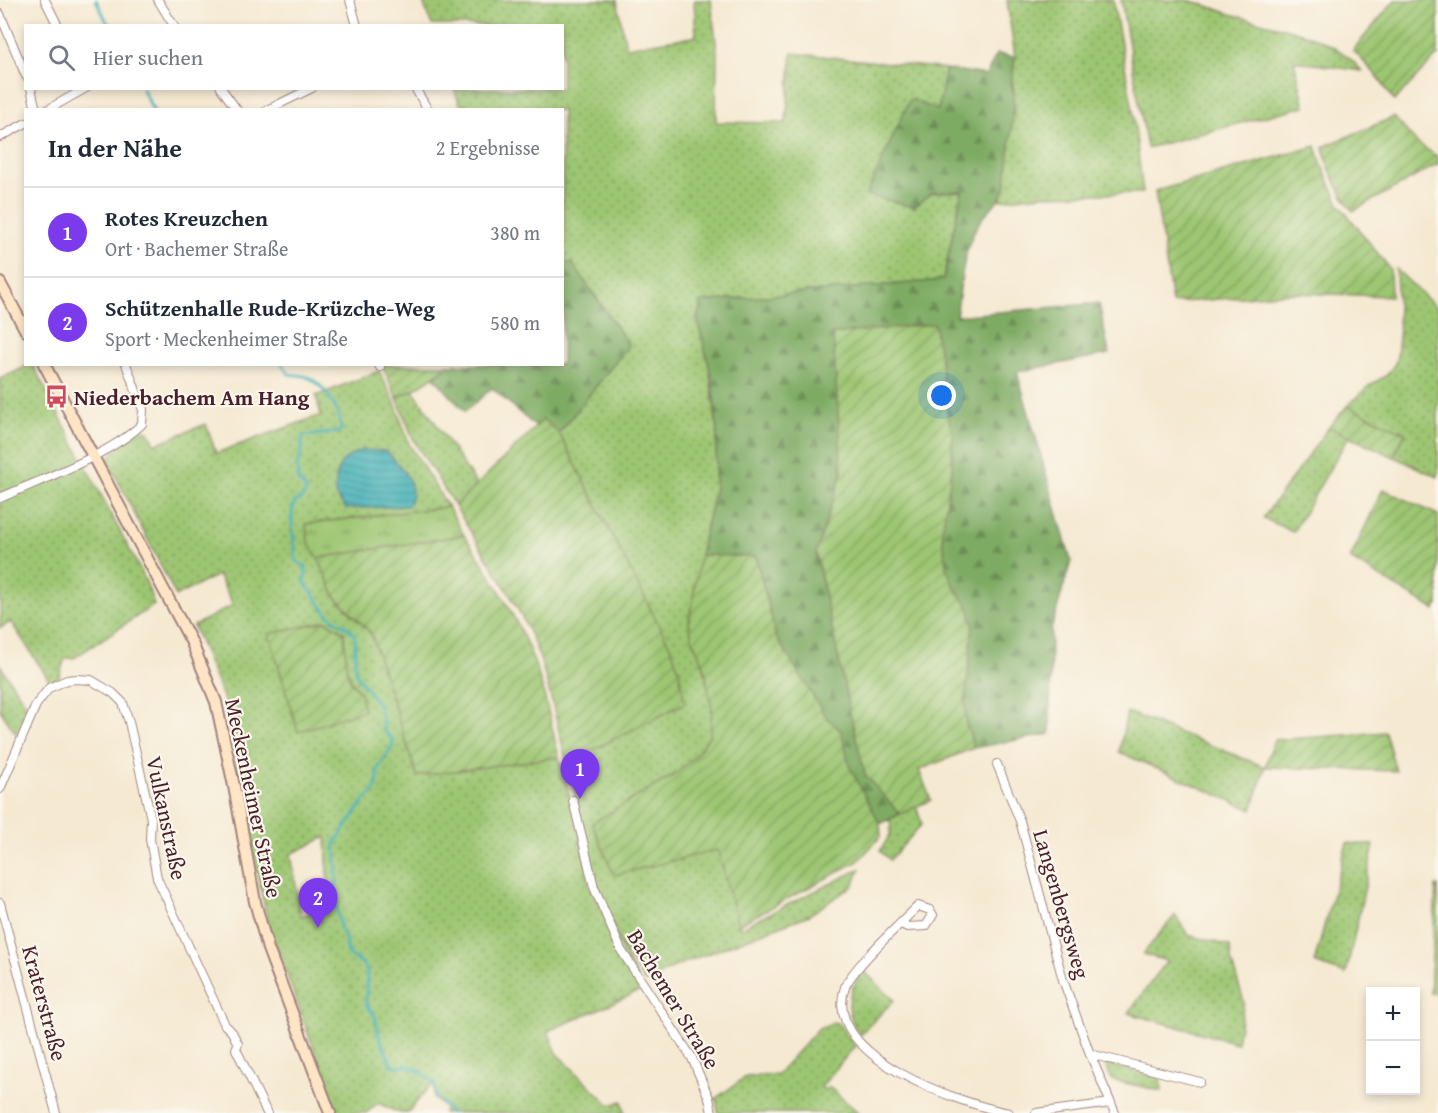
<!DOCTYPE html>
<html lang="de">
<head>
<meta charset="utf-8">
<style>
	:root { --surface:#fff; --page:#f6f6f7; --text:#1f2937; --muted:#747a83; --line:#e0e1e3; --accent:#7c3aed }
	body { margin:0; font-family:"Gentium Book Plus",serif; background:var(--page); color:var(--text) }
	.controls { position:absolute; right:18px; bottom:18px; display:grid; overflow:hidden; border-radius:0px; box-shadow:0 3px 9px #0003 }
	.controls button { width:54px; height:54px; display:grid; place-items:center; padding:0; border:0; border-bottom:2px solid var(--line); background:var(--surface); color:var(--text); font:30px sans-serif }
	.you { position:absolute; left:942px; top:396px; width:21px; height:21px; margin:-15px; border:4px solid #fff; border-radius:50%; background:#1a73e8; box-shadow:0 0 0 9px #1a73e833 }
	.badge { display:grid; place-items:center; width:39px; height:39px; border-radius:50%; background:var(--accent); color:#fff; font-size:20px; font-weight:700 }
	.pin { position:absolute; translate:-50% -50px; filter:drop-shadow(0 2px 3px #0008) }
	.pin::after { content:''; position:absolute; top:32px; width:21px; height:18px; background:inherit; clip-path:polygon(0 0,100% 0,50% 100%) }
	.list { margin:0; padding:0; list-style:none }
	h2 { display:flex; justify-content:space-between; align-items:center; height:78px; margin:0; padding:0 24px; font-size:26px }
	h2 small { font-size:20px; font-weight:400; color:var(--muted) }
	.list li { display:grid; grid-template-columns:39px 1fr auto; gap:18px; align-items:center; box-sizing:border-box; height:90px; padding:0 24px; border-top:2px solid var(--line) }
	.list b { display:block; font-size:22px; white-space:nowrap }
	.list p { margin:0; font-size:20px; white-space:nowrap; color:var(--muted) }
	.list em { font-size:20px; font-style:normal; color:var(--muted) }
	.icon { flex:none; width:33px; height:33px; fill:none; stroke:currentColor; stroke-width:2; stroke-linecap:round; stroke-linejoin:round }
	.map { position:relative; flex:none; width:1438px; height:1113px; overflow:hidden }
	.search { position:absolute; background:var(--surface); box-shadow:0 3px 9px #0003; left:24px; top:24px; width:540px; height:66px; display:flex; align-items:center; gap:15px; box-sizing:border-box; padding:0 21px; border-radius:0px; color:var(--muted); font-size:22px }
	.panel { position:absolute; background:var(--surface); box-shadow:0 3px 9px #0003; left:24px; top:108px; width:540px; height:258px; border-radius:0px }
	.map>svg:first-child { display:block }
	.grass { fill:url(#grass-dots); stroke:#74724e; stroke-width:1.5; fill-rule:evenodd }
	.forest { fill:url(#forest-firs); stroke:#646548; stroke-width:1.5 }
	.park { fill:url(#park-tufts); stroke:#74724e; stroke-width:1.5 }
	.garden { fill:url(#garden-furrows); stroke:#74724e; stroke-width:1.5 }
	.water { fill:url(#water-rules); stroke:#446770; stroke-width:1.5 }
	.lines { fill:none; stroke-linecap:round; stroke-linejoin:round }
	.stream { stroke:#3eafb6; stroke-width:3 }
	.street-casing { stroke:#a0847e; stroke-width:10 }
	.secondary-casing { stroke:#a0847e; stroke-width:14 }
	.street { stroke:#fff; stroke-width:8 }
	.secondary { stroke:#ffe4c6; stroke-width:10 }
	.labels { text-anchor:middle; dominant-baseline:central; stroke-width:4.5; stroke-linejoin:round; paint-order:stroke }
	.poi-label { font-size:22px; font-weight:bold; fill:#4a1f2b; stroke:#fbf7ec; text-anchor:start }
	.street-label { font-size:22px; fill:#4a1f2b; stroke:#fbf7ec }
</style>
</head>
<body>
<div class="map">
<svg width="1438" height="1113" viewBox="0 0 1438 1113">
	<defs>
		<pattern id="grass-dots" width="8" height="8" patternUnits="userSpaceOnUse" patternTransform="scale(1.5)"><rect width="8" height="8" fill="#9dc672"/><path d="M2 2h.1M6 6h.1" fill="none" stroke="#82a05e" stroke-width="1.8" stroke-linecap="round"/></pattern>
		<pattern id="forest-firs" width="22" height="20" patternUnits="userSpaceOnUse" patternTransform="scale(1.5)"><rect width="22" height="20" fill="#7eab64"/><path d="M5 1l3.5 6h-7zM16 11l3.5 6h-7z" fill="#698b53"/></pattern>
		<pattern id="park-tufts" width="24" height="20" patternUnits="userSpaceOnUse" patternTransform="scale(1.5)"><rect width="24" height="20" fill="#9dc672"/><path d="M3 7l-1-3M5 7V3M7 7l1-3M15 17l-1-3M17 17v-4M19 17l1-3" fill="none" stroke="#82a05e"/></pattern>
		<pattern id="garden-furrows" width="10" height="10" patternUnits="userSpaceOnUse" patternTransform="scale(1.5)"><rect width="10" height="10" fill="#9dc672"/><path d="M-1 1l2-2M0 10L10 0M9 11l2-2" fill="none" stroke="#82a05e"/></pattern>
		<pattern id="water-rules" width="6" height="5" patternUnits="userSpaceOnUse" patternTransform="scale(1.5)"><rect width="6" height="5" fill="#3eafb6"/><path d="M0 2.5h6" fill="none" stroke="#368e94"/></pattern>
	</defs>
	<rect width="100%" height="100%" fill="#fbf7ec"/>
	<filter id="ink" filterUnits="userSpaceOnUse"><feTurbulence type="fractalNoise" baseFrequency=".0167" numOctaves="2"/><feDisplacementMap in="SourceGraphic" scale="12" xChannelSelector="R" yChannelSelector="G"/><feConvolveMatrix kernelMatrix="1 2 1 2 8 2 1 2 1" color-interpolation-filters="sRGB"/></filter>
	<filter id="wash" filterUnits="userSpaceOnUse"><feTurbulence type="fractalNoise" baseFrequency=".008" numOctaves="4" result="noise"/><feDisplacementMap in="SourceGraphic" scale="24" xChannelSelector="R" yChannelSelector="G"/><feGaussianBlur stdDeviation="1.35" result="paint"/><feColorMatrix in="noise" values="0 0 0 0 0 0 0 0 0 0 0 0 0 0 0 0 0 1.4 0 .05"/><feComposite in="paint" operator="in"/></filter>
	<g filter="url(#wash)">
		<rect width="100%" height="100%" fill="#f5e9d2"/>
		<g class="grass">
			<polygon points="422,0 617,0 626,47 696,36 694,0 711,0 717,51 716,122 786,123 792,53 946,69 938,111 914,207 932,193 962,190 943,280 701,302 717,431 715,488 703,540 689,622 692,638 704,666 712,709 710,735 696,755 676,774 643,793 614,875 718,849 740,928 860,869 853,886 809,915 678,965 645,982 623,948 596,886 567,763 684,703 679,671 659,626 559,433 629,345 572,263 563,263 562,110 462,109 454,89 562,88 562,26 432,25"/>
			<polygon points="1007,0 1113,0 1133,111 1143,193 1042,195 1000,200 1005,189 1014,91 1012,78 1015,57"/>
			<path d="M1121 0C1142 0 1165 0 1185 0 1203 2 1221 12 1238 16 1282 29 1331 33 1362 71L1294 61 1305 106 1147 148Z"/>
			<polygon points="1396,269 1438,309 1438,477 1394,457 1405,433 1347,406 1370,385 1387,375 1396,362 1399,338"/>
			<polygon points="29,365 33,365 44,386 146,581 154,605 74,658 65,658 59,677 51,683 11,622 0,628 0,379"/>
			<path d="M379 371 395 403 409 444 448 507 306 524 308 541 318 558 335 596 371 633 417 776 559 757 576 818 590 887 643 990 548 1031 558 1055 610 1105 622 1101 625 1113H443L445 1108 433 1098 434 1086 431 1085 407 1113H400L378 1103 366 1113H337L268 923 253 855 223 697 193 626 233 605 218 575 176 596 108 461C110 452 138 426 148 431 152 433 153 440 155 444L206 424 216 453 321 415 316 396ZM326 621 344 632C345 657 343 673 360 692L269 634ZM326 837 329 907 301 916 291 854Z"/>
			<polygon points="413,390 477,485 455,506 414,441 397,398"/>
			<polygon points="1329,427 1349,436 1293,532 1263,518"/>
			<polygon points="0,665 27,706 16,734 0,710"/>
			<polygon points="1127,712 1265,767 1252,810 1119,752"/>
			<polygon points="916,806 922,824 890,860 880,851 890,835 891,823 888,820"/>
			<polygon points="1347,843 1374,845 1346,974 1314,963"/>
			<polygon points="1436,886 1438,886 1438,993 1430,993"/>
			<polygon points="1175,915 1188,935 1230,946 1231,960 1244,1002 1237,1043 1128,1013 1167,961 1143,954"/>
			<path d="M864 971 894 1000 860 1035C844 1014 846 990 864 971Z"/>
			<polygon points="834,1022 840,1025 855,1046 821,1087 825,1090 829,1087 859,1113 718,1113 716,1098 746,1077 777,1074 819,1028"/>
			<polygon points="1105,1063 1160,1078 1162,1091 1112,1080"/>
		</g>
		<g class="forest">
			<path d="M997 54 1015 57 1012 78 1014 109 1005 189C998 204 985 212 977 226 962 252 961 287 956 316L1099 303 1109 354 1017 372 1071 561 1051 630 1050 734 974 748 966 724 965 701 970 657 969 608 953 585 946 567 942 531 952 468V434L944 397 941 362 934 324 833 334 842 473 816 554 849 708 865 775 900 814 880 824 850 768 841 731 826 717 776 637 756 557 700 555 715 488 717 431 712 378 697 319 701 302 943 280 962 191 932 193 914 207 866 195 910 99 938 110 946 69 986 75Z"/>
			<polygon points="563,263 572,263 629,345 559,433 543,420 536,427 492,388 465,412 434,377 445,369 442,365 562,364"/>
		</g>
		<polygon class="park" points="448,507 464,535 318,558 308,541 306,524"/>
		<g class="garden">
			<polygon points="1395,0 1438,0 1438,55 1394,101 1377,76 1353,50"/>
			<path d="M1394 117 1416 142 1438 157V164L1353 211C1338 192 1329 170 1323 147Z"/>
			<polygon points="1316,146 1323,168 1339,204 1390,269 1391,296 1292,293 1172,303 1155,191"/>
			<polygon points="934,324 941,362 944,397 952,434 952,468 942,531 946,567 953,585 969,608 973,623 965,701 966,724 974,748 919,770 931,800 900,814 865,775 849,708 816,553 842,473 833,334"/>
			<polygon points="382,365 442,365 445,369 413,390 397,398"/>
			<polygon points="1347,406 1405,433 1394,457 1329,427"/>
			<path d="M543 420 559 433 671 648 679 671 685 703 567 763C558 729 551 693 540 659 521 603 484 557 455 506Z"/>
			<polygon points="1383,489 1438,515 1438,605 1435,610 1350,559"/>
			<path d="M464 535C491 574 516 615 533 659 545 690 551 725 559 757L417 776 371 633 335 596 318 558Z"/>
			<polygon points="700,555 756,557 776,637 826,717 841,731 850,768 880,824 881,836 857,862 738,925 718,850 614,875 592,823 676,774 696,755 710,735 712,709 704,666 692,638 689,622"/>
			<polygon points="326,621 344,632 347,672 351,682 360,692 364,710 298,732 269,634"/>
			<polygon points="1385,732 1396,771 1265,767 1274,740"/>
		</g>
		<path class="water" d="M362 450 386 451C399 464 422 487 407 506L346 509 335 495C337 469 336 460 362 450Z"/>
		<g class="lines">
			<g class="stream">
				<polyline points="96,0 109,26"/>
				<polyline points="142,88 153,110"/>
				<path d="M282 364 289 374C294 375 299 375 304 376 322 380 342 412 341 430L338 432 305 436 302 439V452L297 466 298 481 306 489C305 497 301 499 295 502 289 517 293 531 295 547 296 552 293 557 297 561 299 564 303 565 306 566L305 584C314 593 320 605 329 615 337 624 350 625 355 637V672L379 706 384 731 393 740 392 747 378 768 377 785 373 792 364 801 335 843 337 880 335 897 341 930 346 941 348 953 351 957 362 963 367 972 366 1004 375 1016 379 1036 391 1064C398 1068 405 1065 412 1067 420 1070 426 1078 434 1082L437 1099 452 1113"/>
			</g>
		</g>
	</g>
	<g filter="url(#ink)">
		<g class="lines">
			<defs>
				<g id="street">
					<polyline points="45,0 58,26"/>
					<polyline points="158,0 174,26"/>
					<polyline points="350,0 357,26"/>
					<polyline points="0,14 26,76"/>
					<polyline points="31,88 36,110"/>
					<polyline points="221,88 237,110"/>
					<polyline points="415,88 428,110"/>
					<polyline points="47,110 86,88"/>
					<polyline points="267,110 312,88"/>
					<polyline points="0,137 26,123"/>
					<polyline points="378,364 380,367"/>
					<path d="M0 498C42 479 110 455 142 424L143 410 126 364"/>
					<polyline points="997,764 1020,821 1063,980 1090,1054 1115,1113"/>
					<polyline points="0,789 36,705 49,688 67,680 77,679 91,680 113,693 123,703 129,722 151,819 150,839 157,878 225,1025 232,1032 238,1044 236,1049 267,1113"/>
					<polyline points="573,800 594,887 621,950 692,1058 709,1098 712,1113"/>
					<polyline points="0,903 56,1113"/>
					<path d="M901 924 907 927 926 926 933 915 930 910 918 906C902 922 852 968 845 987 821 1057 959 1103 1009 1113"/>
					<polyline points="1090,1054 1200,1082"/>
					<polyline points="1036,1113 1111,1103"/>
				</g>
				<g id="secondary">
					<polyline points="0,283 26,331"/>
					<polyline points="44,364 192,643 216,702 234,786 255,902 268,949 330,1113"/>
				</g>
			</defs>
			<use href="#street" class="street-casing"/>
			<use href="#secondary" class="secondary-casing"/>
			<use href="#street" class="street"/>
			<use href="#secondary" class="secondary"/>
		</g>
	</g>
	<defs>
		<symbol id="bus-bare" viewBox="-9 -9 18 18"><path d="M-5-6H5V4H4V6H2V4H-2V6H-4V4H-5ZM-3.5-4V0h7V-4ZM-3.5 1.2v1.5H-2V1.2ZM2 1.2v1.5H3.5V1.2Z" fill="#d1495b" stroke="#fbf7ec" stroke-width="2.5" paint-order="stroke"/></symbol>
	</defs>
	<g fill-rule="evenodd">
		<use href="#bus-bare" x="40" y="380" width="33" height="33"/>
	</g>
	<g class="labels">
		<g class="poi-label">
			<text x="74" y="397">Niederbachem Am Hang</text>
		</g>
		<g class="street-label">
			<text transform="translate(254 798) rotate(78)">Meckenheimer Straße</text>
			<text transform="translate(167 818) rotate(78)">Vulkanstraße</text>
			<text transform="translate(1062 904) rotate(74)">Langenbergsweg</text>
			<text transform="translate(674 999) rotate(59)">Bachemer Straße</text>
			<text transform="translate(45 1003) rotate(75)">Kraterstraße</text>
		</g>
	</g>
</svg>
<div class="controls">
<button>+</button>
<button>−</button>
</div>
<div class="you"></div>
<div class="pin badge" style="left:580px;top:799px">1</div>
<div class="pin badge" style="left:318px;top:928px">2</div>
<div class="search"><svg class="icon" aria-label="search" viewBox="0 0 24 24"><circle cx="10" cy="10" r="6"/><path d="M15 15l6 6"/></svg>Hier suchen</div>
<section class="panel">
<h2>In der Nähe<small>2 Ergebnisse</small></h2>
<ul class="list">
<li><span class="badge">1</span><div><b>Rotes Kreuzchen</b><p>Ort · Bachemer Straße</p></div><em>380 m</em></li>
<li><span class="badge">2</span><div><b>Schützenhalle Rude-Krüzche-Weg</b><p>Sport · Meckenheimer Straße</p></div><em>580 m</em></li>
</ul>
</section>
</div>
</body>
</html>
